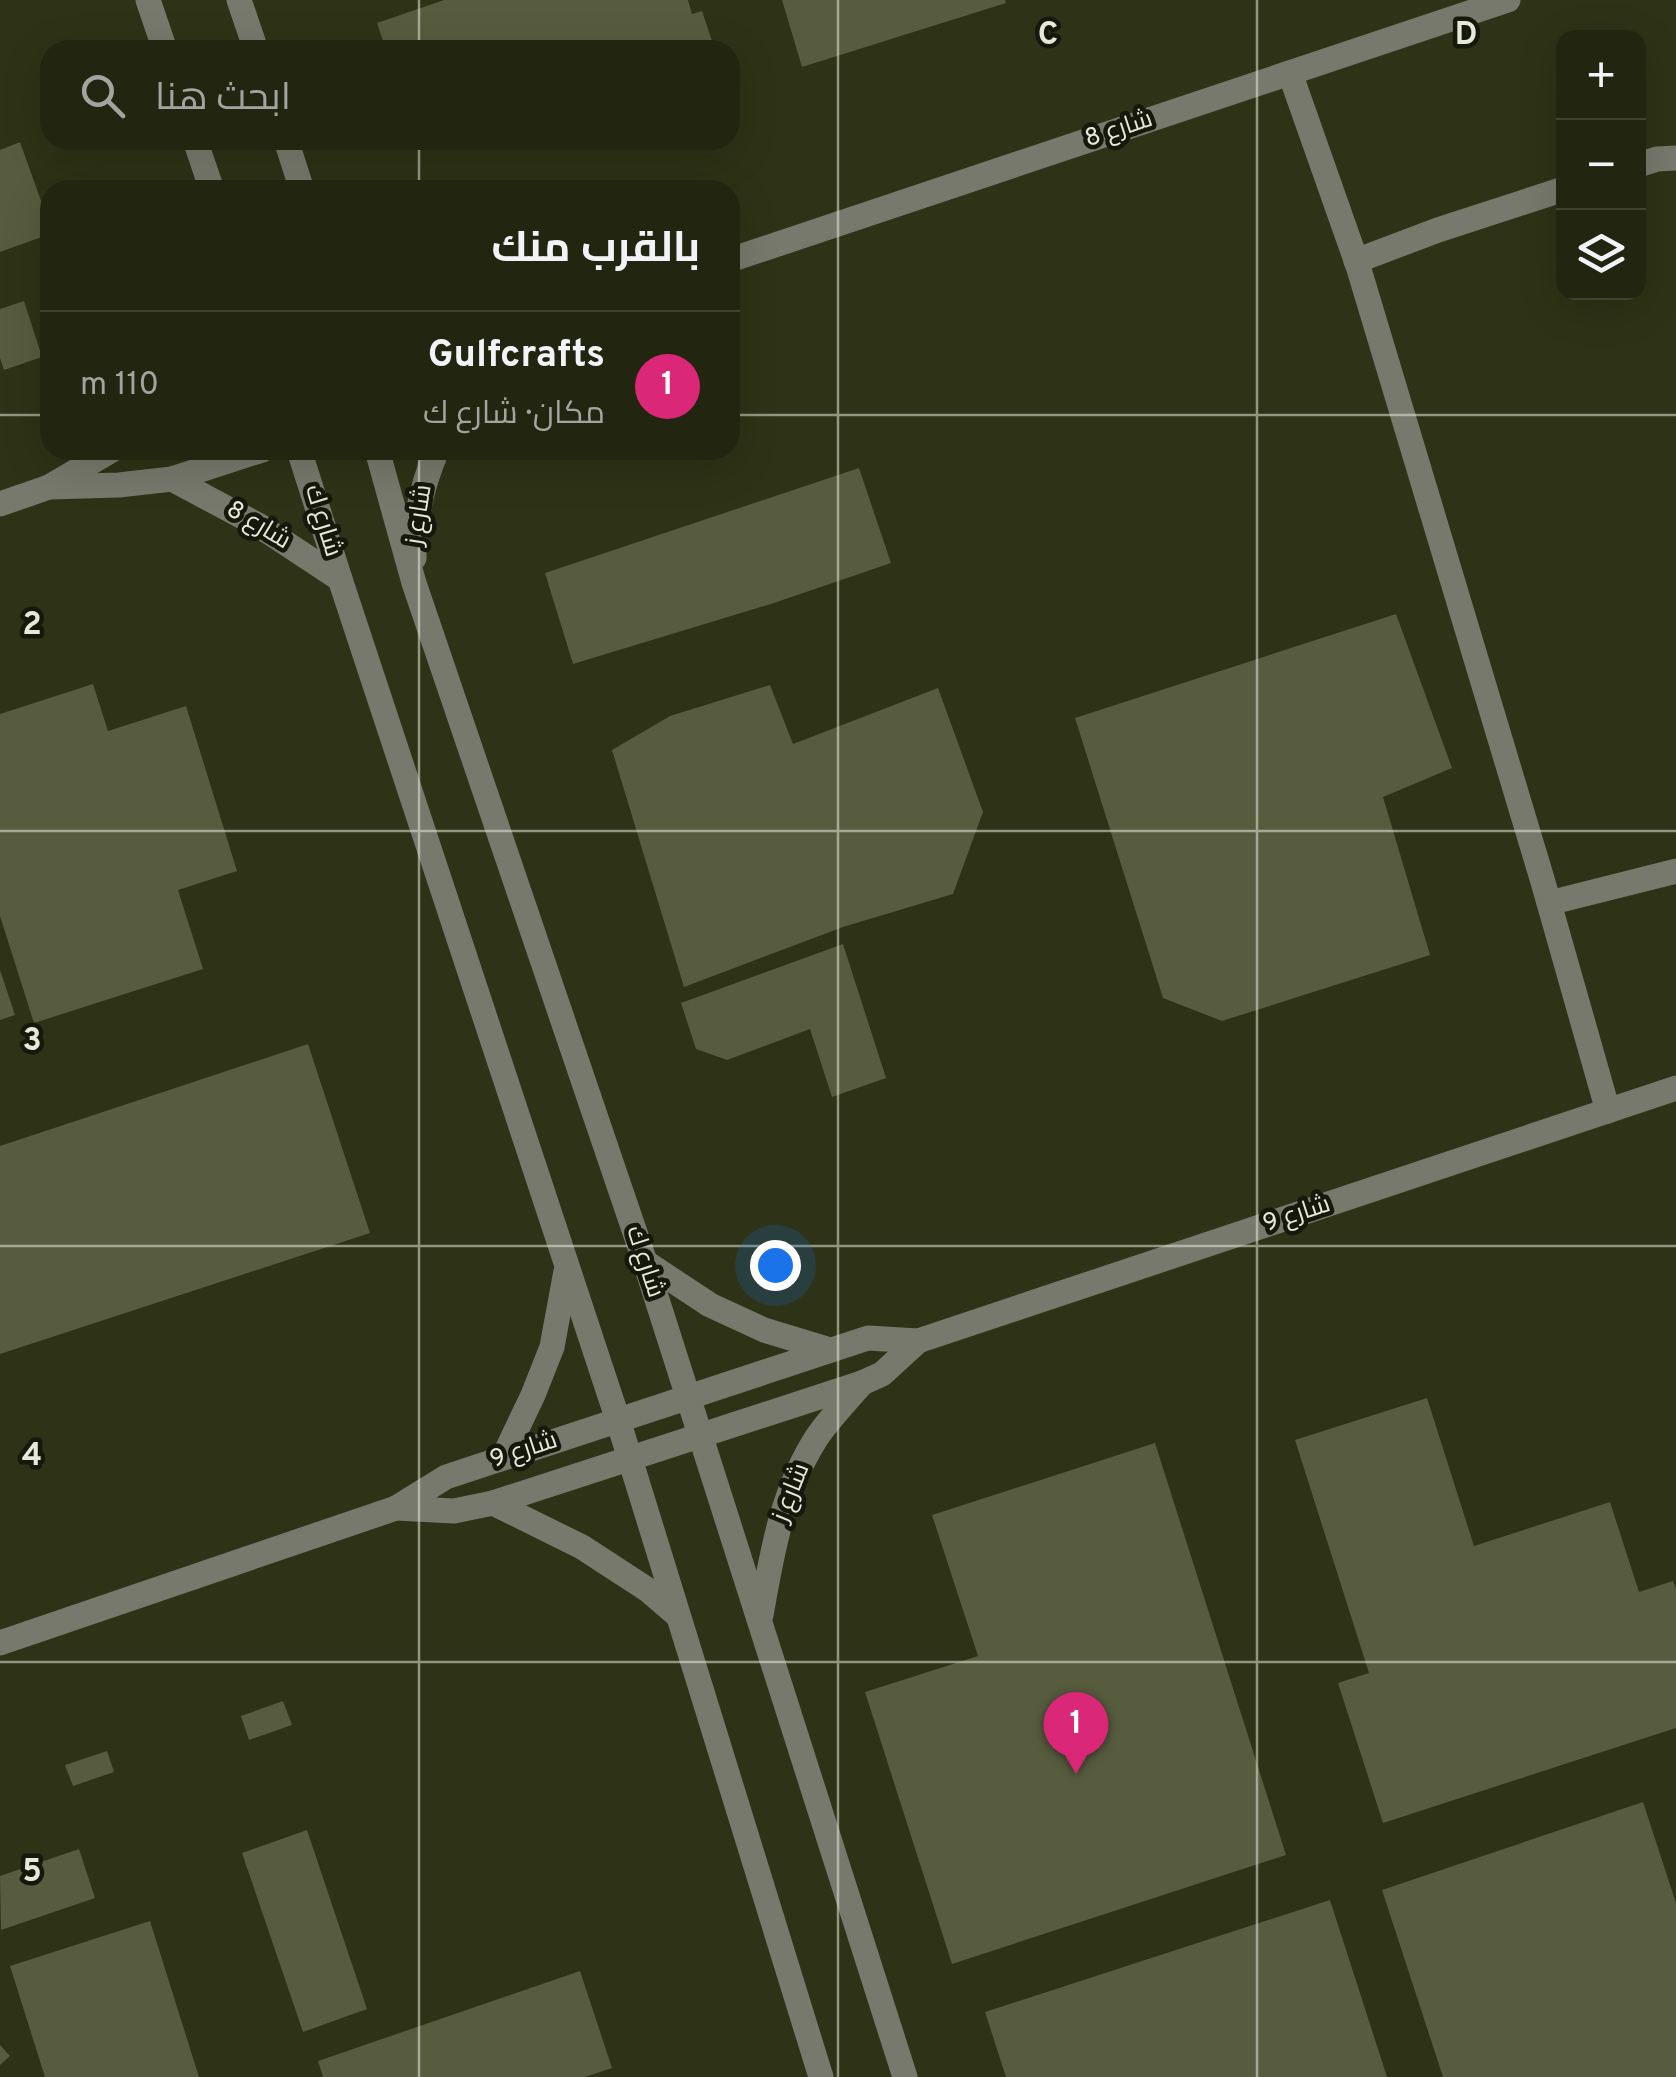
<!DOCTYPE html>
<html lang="ar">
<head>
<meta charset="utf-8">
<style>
	:root { --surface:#222610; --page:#2e321e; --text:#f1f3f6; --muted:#a2a59f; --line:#3f4330; --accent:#db2777 }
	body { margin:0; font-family:Overpass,Cairo,sans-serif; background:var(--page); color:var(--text); direction:rtl }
	.controls { position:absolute; right:30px; top:30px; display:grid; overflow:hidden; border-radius:20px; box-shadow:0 10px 40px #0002 }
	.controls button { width:90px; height:90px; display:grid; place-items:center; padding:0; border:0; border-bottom:2px solid var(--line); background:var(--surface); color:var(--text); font:50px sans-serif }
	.you { position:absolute; left:775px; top:1265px; width:35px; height:35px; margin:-25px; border:8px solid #fff; border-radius:50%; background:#1a73e8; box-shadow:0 0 0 15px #1a73e833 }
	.badge { display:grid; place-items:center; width:65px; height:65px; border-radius:50%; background:var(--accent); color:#fff; font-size:32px; font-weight:700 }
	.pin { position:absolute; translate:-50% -82px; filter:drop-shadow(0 2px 5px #0008) }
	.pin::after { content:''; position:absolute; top:52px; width:35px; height:30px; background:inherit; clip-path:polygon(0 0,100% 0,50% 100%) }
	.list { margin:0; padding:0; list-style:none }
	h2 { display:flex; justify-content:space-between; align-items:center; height:130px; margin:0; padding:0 40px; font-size:42px }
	h2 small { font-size:32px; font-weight:400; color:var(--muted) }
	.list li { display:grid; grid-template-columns:65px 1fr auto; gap:30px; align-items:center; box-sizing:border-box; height:150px; padding:0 40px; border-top:2px solid var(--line) }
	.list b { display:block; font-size:38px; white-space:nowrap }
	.list p { margin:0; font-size:32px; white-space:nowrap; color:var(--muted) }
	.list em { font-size:32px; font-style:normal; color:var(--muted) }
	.icon { flex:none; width:55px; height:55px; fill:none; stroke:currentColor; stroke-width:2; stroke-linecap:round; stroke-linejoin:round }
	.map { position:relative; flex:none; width:1676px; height:2077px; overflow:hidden; direction:ltr }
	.search { position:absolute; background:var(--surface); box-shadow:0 10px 40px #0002; left:40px; top:40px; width:700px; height:110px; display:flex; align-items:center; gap:25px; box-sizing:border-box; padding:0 35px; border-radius:30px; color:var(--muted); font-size:38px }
	.panel { position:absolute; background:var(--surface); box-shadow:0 10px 40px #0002; left:40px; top:180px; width:700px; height:280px; border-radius:30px; direction:rtl }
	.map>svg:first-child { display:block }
	.building { fill:#575c3f }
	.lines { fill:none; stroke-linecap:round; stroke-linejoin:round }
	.minor { stroke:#76796b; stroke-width:25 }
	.grid { fill:none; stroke:#e5e9d8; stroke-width:2.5; stroke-opacity:0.55 }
	.labels { text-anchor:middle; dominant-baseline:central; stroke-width:9; stroke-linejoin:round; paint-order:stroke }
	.street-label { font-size:25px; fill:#e5e9d8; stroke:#16180c }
	.grid-label { font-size:32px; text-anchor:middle; font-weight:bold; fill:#e5e9d8; stroke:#16180c; stroke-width:9; stroke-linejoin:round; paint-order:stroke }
</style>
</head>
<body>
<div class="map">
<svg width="1676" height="2077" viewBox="0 0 1676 2077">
	<rect width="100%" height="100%" fill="#2e3216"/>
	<g class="building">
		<polygon points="444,0 688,0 692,14 702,11 715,50 386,50 377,23"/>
		<polygon points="782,0 1005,0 1006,3 802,67"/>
		<polygon points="20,142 50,226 50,234 0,252 0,150"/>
		<polygon points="24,301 42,357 4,370 0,358 0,309"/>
		<polygon points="859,468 891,563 771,604 573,664 545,573"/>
		<polygon points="1396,614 1452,768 1383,797 1430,955 1222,1021 1163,998 1075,718"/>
		<polygon points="93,684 108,731 186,706 237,871 178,890 203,969 34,1023 0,916 0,714"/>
		<polygon points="770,685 793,744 938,688 983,812 953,894 843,927 684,987 612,750 670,716"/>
		<polygon points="843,944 886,1078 832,1097 810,1029 727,1060 696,1049 681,1003"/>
		<polygon points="0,970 15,1015 0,1020"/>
		<polygon points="308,1044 370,1233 0,1354 0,1146"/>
		<polygon points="1427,1398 1474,1546 1610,1502 1639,1592 1673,1581 1676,1589 1676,1728 1383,1823 1338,1683 1369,1673 1295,1440"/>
		<polygon points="1155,1443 1286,1855 952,1964 865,1692 978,1656 932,1515"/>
		<polygon points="283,1701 292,1725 249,1740 241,1716"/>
		<polygon points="107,1751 114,1772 73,1786 65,1765"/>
		<polygon points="1643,1802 1676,1903 1676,2077 1443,2077 1382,1890"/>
		<polygon points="307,1830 367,2009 303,2032 242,1853"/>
		<polygon points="79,1849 95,1898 1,1930 0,1876"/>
		<polygon points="1330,1900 1387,2077 1006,2077 985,2012"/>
		<polygon points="150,1921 199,2077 45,2077 10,1966"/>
		<polygon points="580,1971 612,2068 585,2077 323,2077 318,2061"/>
		<polygon points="0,2045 10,2056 0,2065"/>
	</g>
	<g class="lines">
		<g class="minor">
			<polyline points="148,0 165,50"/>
			<polyline points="239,0 256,50"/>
			<polyline points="1290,73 1358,266 1543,882 1608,1111"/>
			<polyline points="195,140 212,190"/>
			<polyline points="286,140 302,190"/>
			<polyline points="1638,165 1657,159 1676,158"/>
			<polyline points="730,260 1508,0"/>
			<polyline points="1356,261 1438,230 1564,189"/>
			<polyline points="299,450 340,579 618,1420 821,2077"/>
			<polyline points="377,450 414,583 645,1262 905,2077"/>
			<polyline points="172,479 258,525 340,579"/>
			<polyline points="49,487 119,485 172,479 262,450"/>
			<polyline points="0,504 49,487 112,450"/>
			<path d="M414 558C414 519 422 485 437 450"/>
			<polyline points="1549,903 1676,871"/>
			<polyline points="645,1262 710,1305 764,1330 830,1350"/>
			<polyline points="503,1458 533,1395 552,1347 566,1271"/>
			<polyline points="493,1503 582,1547 648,1590 676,1614"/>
			<polyline points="396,1508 454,1511 493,1503 862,1383 882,1374 918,1341"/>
			<path d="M761 1615C772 1553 782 1491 817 1437 830 1418 847 1401 862 1383"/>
			<polyline points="0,1643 396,1508 446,1477 868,1338 918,1341 1676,1088"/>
		</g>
	</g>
	<path class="grid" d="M419 0V50M838 0V2077M1257 0V2077M419 140V190M0 415H50M730 415H1676M419 450V2077M0 831H1676M0 1246H1676M0 1662H1676"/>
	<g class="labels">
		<g class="street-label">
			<text transform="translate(1119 130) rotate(-18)">شارع 8</text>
			<text transform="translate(420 515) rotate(-81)">شارع ز</text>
			<text transform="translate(322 521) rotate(73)">شارع ك</text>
			<text transform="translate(258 526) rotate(31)">شارع 8</text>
			<text transform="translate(1297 1215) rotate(-18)">شارع 9</text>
			<text transform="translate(644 1262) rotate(72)">شارع ك</text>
			<text transform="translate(524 1451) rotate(-18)">شارع 9</text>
			<text transform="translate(792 1493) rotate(-68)">شارع ز</text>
		</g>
	</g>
	<g class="grid-label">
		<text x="1048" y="44">C</text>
		<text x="1466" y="44">D</text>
		<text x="32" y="634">2</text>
		<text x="32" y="1050">3</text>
		<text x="32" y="1465">4</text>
		<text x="32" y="1881">5</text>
	</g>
</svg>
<div class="controls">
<button>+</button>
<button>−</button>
<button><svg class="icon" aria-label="layers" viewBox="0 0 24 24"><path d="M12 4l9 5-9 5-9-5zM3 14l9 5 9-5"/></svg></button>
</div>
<div class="you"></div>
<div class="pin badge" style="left:1076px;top:1774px">1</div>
<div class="search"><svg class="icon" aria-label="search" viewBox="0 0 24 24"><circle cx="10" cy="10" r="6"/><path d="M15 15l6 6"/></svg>ابحث هنا</div>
<section class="panel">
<h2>بالقرب منك<small></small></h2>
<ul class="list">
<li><span class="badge">1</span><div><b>Gulfcrafts</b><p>مكان · شارع ك</p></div><em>110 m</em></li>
</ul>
</section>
</div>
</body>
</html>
